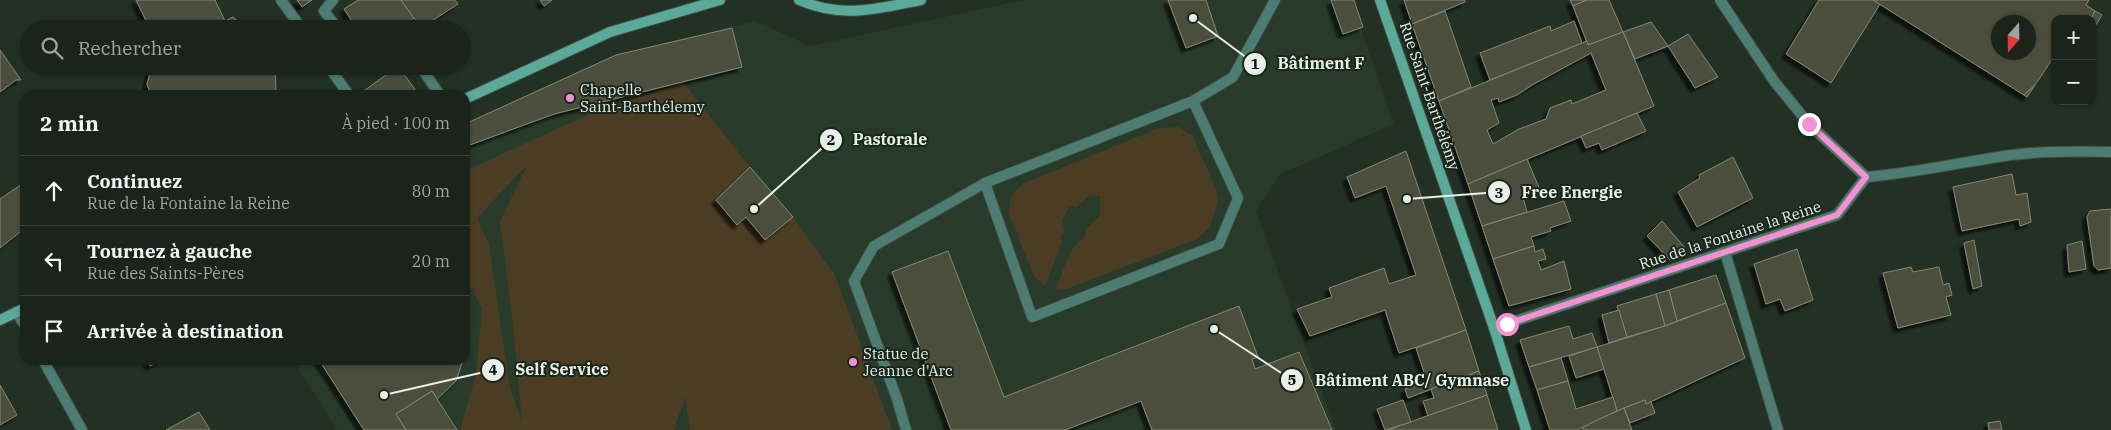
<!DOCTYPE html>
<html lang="fr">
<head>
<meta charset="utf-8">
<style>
	:root { --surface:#1a241b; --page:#273028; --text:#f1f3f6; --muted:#9fa4a3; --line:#38413a }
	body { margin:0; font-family:"IBM Plex Serif",serif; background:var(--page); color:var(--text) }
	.controls { position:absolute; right:15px; top:15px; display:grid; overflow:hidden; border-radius:10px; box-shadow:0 1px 4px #0004 }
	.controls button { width:45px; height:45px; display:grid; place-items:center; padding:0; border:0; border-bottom:1px solid var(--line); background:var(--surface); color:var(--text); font:25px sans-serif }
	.compass { position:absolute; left:1991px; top:15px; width:45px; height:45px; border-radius:50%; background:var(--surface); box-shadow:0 1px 4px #0004; rotate:200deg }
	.stop { position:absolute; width:15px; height:15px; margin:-11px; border:4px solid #f591d2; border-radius:50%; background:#fff }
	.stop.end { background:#f591d2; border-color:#fff; box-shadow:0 1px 5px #0008 }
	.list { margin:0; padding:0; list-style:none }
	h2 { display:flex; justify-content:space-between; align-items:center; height:65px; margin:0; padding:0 20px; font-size:21px }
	h2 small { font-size:16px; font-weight:400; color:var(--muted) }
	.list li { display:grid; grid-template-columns:32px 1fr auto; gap:15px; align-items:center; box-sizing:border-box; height:70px; padding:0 20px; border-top:1px solid var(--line) }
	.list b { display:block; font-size:19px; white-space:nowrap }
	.list p { margin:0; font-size:16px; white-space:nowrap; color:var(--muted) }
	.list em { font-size:16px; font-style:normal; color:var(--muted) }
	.icon { flex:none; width:28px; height:28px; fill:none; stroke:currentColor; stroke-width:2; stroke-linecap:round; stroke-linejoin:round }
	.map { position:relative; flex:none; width:2111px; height:430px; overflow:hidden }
	.search { position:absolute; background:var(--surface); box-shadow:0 1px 4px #0004; left:20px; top:20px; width:450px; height:55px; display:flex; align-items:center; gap:12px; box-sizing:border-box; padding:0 18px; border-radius:28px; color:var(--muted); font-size:19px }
	.panel { position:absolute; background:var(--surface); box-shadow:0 1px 4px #0004; left:20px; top:90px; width:450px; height:275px; border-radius:15px }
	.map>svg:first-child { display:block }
	.built { fill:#283a29 }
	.green { fill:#4b3d24; fill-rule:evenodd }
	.building { fill:#4c4e3c; stroke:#858774; fill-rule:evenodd; filter:url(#shadow) }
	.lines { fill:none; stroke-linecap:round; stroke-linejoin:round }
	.lane-casing { stroke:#3e4b3f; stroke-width:12 }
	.street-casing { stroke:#3e4b3f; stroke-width:12 }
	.secondary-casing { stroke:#3e4b3f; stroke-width:12 }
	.lane { stroke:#4d7c72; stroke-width:10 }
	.street { stroke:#4d7c72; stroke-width:10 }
	.secondary { stroke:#5aa999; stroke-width:10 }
	.route { stroke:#f591d2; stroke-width:6 }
	.poi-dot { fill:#f591d2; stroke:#1a261a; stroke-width:2 }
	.labels { text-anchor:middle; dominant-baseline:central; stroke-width:4; stroke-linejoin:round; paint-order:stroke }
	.poi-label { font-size:15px; fill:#e7f0e8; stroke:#1a261a; text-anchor:start }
	.street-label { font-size:15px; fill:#e7f0e8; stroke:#1a261a }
	.leader { fill:none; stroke:#e7f0e8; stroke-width:2 }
	.callout-dot { fill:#e7f0e8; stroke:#1a261a; stroke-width:2 }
	.mark-label { font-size:15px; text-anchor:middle; font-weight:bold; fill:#111 }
	.callout-label { font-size:16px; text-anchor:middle; font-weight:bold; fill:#e7f0e8; stroke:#1a261a; stroke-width:4; stroke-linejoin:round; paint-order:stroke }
</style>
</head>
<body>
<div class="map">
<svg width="2111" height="430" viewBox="0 0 2111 430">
	<defs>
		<filter id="shadow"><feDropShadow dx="-4.5" dy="4.5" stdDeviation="1" flood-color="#0009"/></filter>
	</defs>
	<rect width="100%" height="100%" fill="#233024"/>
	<polygon class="built" points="1024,0 1351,0 1394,124 1281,174 1256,211 1336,430 337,430 293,360 465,360 465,123 616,55 755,21 810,46"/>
	<g class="green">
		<path d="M683 82 750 167 716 201 736 225 746 217 765 240 793 217 835 275 892 430H690L685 397 674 430H460L476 374 482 308 465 276V171L585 116ZM527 165 500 222 512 316 522 421 510 389 489 244 477 218Z"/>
		<path d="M1179 127 1193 137 1216 189 1218 200 1210 227 1197 239 1067 289 1055 290 1071 251 1085 236 1088 227 1100 215V196H1089L1077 207 1070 206 1062 220 1065 232 1059 238 1062 242 1045 286 1034 276 1009 214C1009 199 1012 192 1024 183L1159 128Z"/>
	</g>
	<g class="building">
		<polygon points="136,0 215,0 225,21 233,17 247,29 150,29"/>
		<polygon points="297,0 312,0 302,7"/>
		<polygon points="358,0 401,0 414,18 400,29 357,29 344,9"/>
		<polygon points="401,0 455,0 458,4 421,28"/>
		<polygon points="540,0 552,0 544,6"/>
		<polygon points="1168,0 1206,0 1218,36 1186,48"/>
		<polygon points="1331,0 1354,0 1363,27 1343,34"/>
		<polygon points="1404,0 1465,0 1465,2 1412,24"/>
		<polygon points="1570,0 1587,0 1573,6"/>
		<polygon points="1587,0 1609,0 1623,32 1588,45 1573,6"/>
		<polygon points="1819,0 1873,0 1880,4 1831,83 1786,54"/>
		<path d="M1873 0H2089L2086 5 2095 11 2091 19H2055V55L2035 85 2024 95ZM1998 22H2028V52H1998Z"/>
		<polygon points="1445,11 1471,87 1439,101 1412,24"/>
		<polygon points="2095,11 2102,15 2092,31 2091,19"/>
		<polygon points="1574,21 1582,43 1490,80 1480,53 1550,26 1551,31"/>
		<polygon points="1651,22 1668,46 1635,59 1623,32"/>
		<polygon points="732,28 742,67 554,114 467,146 465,142 465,124 616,55"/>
		<path d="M1623 32 1654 106 1468 184 1439 101 1587 41 1588 45ZM1591 53 1606 90 1572 104 1571 100 1550 108 1546 119 1519 129 1493 144 1487 130 1499 123 1491 100 1498 98 1499 102 1517 95 1532 85Z"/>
		<polygon points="1688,34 1718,77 1695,88 1668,46"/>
		<polygon points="0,50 21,80 16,80 0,92"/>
		<polygon points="152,66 275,66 276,95 151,95 147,84"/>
		<polygon points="398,66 419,95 362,95 361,93"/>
		<polygon points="2035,85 2027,97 2024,95"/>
		<polygon points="1637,113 1646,131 1602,150 1599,143 1586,148 1581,136"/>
		<polygon points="1406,151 1466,330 1399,353 1385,310 1310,336 1297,309 1332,297 1329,288 1384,268 1389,284 1416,275 1386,186 1355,198 1347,177"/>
		<polygon points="1733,157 1753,198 1697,227 1678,192 1700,178 1699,175"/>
		<polygon points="1527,159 1540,190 1523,197 1527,212 1482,226 1468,184"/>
		<polygon points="750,167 793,217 765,240 746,217 737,225 716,200"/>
		<polygon points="2012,174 2016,195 2027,193 2031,222 2020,226 2019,219 1962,231 1953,187"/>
		<polygon points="25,182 25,228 0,248 0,199"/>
		<polygon points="1564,201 1571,221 1550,228 1551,231 1531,237 1534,246 1493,259 1482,226"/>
		<polygon points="2111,209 2111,268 2098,270 2094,266 2087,217 2090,211"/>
		<polygon points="1662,221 1685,248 1673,252 1670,260 1647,236"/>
		<polygon points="1974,240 1982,286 1973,289 1964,243"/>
		<polygon points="2082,241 2086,269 2069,272 2067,245"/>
		<polygon points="1534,246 1535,252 1543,249 1546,259 1538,261 1541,270 1564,261 1571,289 1509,306 1493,259"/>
		<polygon points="1797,249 1813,300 1785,311 1780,299 1766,304 1754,264"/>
		<polygon points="948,251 1004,397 1239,306 1258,357 1252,359 1255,369 1299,352 1332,430 1152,430 1141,401 1065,430 951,430 892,272"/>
		<polygon points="1911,267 1913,272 1939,267 1943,285 1949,283 1952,295 1946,297 1951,315 1898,328 1883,273"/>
		<polygon points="1716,275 1726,303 1677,321 1669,290"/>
		<polygon points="1669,290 1677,321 1665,326 1656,294"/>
		<polygon points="1656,294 1665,326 1627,337 1617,306"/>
		<polygon points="1726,303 1745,358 1646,404 1645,400 1617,411 1597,347 1665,326"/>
		<polygon points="1619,310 1627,337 1609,343 1602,315"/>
		<polygon points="1569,326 1573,339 1592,333 1597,347 1529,367 1520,340"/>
		<polygon points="465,328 467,344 465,352"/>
		<polygon points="1466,330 1479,371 1408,398 1405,389 1427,381 1416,348"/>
		<polygon points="1597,347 1604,369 1576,378 1569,356"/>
		<polygon points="1561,358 1568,381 1537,390 1529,367"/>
		<polygon points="147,360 162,360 150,366"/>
		<polygon points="319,360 463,360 456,381 437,399 432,391 396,414 406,430 364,430"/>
		<polygon points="1479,371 1487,395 1428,416 1423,401 1434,398 1431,389"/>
		<polygon points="1568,381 1576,409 1613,397 1617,411 1577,430 1550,430 1537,390"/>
		<polygon points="0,385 17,415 0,425"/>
		<polygon points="432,391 457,430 406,430 396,414"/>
		<polygon points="1487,395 1498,430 1388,430 1438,412"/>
		<polygon points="1403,400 1411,422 1385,430 1377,409"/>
		<polygon points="1645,400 1646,404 1651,402 1655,413 1630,423 1624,408"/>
		<polygon points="1624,408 1632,430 1583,430 1582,428 1593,422"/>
		<polygon points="199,412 210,430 166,430"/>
		<polygon points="2000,421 2002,430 1989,430 1988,423"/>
	</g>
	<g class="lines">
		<defs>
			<g id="lane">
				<polyline points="281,0 302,29"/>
				<polyline points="333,0 324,11 338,29"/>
				<polyline points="328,66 349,95"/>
				<polyline points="366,66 368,66"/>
				<polyline points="420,66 440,95"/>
				<polyline points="1193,101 1238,198 1219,244 1032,317 985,183 1193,101 1233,77 1275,0"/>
				<polyline points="906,430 897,399 854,281 874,246 985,183"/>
			</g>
			<g id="street">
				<polyline points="1720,0 1774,81 1809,124 1866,177"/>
				<polyline points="1725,252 1778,430"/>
				<polyline points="16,312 25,326"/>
				<path d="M1494 328 1837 215 1866 177C1915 173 1962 162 2011 155 2044 151 2078 151 2111 152"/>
				<polyline points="43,360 82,430"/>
			</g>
			<g id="secondary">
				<path d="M799 0C843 19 876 9 921 0"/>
				<polyline points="1380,0 1494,328 1526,430"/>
				<polyline points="465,99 610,32 720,0"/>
				<polyline points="0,320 25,308"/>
			</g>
		</defs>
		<use href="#lane" class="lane-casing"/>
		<use href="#street" class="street-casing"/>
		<use href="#secondary" class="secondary-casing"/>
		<use href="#lane" class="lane"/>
		<use href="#street" class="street"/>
		<use href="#secondary" class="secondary"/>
	</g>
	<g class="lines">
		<polyline class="route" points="1507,324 1837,215 1866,177 1809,124"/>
	</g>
	<g class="poi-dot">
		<circle cx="570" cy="98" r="5"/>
		<circle cx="853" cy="362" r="5"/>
	</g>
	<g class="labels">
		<g class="poi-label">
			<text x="580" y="89">Chapelle<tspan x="580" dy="17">Saint-Barthélemy</tspan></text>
			<text x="863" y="353">Statue de<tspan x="863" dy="17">Jeanne d'Arc</tspan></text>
		</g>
		<g class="street-label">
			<text transform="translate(1430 96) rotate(71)">Rue Saint-Barthélémy</text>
			<text transform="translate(1730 235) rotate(-18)">Rue de la Fontaine la Reine</text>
		</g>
	</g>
	<path class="leader" d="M1193 18L1255 64M754 209L831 140M1407 199L1499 192M384 395L493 370M1214 329L1292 380"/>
	<g class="callout-dot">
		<circle cx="1193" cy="18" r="5"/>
		<circle cx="754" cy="209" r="5"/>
		<circle cx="1407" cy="199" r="5"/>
		<circle cx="384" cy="395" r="5"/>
		<circle cx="1214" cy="329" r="5"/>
		<circle cx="1255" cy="64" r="12"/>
		<circle cx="831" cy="140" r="12"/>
		<circle cx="1499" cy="192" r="12"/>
		<circle cx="493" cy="370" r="12"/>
		<circle cx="1292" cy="380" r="12"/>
	</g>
	<g class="mark-label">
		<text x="1255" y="69">1</text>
		<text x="831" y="145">2</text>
		<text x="1499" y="198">3</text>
		<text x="493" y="375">4</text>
		<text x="1292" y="385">5</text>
	</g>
	<g class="callout-label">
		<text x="1321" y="69">Bâtiment F</text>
		<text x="890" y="145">Pastorale</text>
		<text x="1572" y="198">Free Energie</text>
		<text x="562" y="375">Self Service</text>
		<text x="1412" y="386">Bâtiment ABC/ Gymnase</text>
	</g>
</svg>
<div class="controls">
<button>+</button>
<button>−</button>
</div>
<svg class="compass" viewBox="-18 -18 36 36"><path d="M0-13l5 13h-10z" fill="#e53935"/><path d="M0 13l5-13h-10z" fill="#9fa4a3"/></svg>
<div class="stop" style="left:1507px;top:324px"></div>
<div class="stop end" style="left:1809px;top:124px"></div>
<div class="search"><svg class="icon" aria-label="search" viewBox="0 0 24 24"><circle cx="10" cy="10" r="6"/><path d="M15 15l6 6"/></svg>Rechercher</div>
<section class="panel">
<h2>2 min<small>À pied · 100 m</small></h2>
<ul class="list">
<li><svg class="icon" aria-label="ahead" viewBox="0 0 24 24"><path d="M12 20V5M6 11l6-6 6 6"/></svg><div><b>Continuez</b><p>Rue de la Fontaine la Reine</p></div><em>80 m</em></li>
<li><svg class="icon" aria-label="left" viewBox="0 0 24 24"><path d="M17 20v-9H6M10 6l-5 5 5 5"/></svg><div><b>Tournez à gauche</b><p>Rue des Saints-Pères</p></div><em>20 m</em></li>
<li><svg class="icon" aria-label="arrive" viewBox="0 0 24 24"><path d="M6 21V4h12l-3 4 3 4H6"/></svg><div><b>Arrivée à destination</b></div></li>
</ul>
</section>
</div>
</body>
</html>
